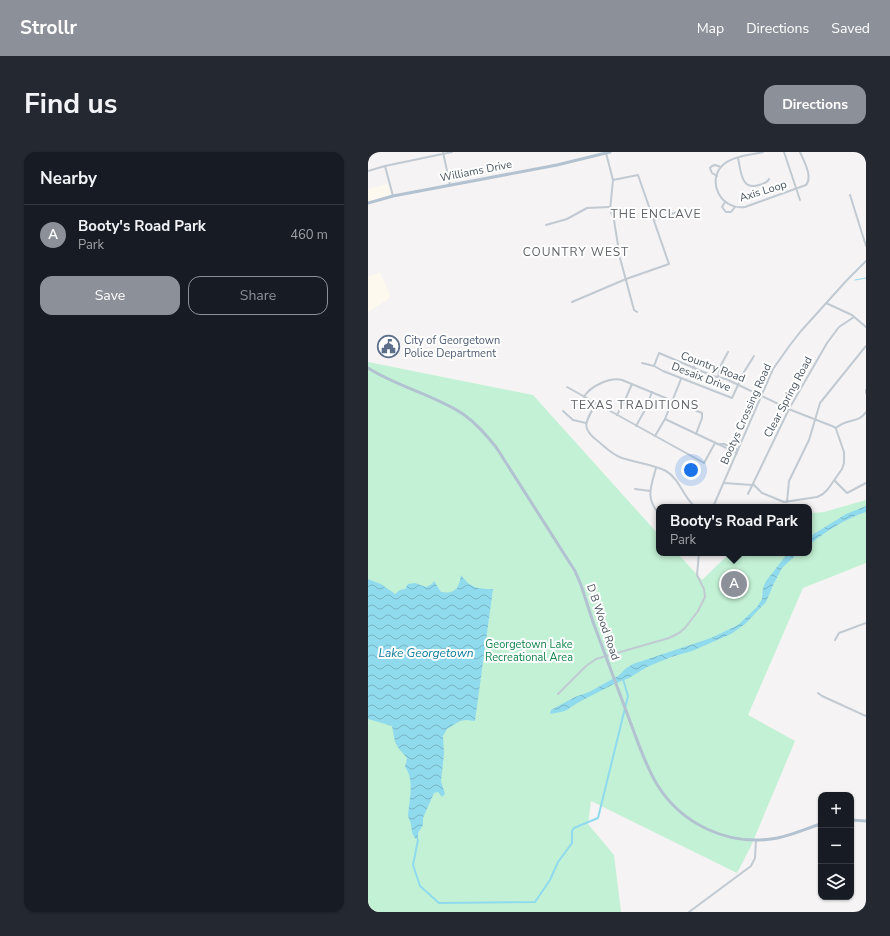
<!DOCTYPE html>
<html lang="en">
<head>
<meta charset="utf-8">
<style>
	:root { --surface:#171b24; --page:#242831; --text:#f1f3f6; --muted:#9ea1a6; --line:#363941; --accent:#8c9099 }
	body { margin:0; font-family:"Nunito Sans",sans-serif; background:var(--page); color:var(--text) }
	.controls { position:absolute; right:12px; bottom:12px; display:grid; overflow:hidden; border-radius:8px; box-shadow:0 1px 3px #0004 }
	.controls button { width:36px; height:36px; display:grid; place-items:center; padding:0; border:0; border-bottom:1px solid var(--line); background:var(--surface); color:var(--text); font:20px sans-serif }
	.you { position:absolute; left:323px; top:318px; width:14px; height:14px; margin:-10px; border:3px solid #fff; border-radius:50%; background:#1a73e8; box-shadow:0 0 0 6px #1a73e833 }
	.badge { display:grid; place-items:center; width:26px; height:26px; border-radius:50%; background:var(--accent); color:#fff; font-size:13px; font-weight:700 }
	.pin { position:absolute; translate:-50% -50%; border:2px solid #fff; box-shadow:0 1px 4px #0006 }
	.popup { position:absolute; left:288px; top:352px; width:156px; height:52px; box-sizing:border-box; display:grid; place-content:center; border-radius:8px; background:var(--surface); filter:drop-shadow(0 1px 3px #0005); font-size:13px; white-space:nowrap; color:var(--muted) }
	.popup b { font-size:15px; color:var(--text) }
	.popup::after { content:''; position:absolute; left:50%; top:100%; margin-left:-8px; border:8px solid transparent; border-top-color:var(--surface) }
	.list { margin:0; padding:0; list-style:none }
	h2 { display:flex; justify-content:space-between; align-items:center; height:52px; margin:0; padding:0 16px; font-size:17px }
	h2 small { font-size:13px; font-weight:400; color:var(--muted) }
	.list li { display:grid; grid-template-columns:26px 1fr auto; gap:12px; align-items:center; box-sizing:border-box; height:60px; padding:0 16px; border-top:1px solid var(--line) }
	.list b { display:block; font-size:15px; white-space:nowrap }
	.list p { margin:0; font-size:13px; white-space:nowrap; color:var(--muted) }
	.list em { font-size:13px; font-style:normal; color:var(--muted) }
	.actions { display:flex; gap:8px; padding:12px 16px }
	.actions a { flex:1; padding:9px 0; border:1px solid var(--accent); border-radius:12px; text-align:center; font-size:14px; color:var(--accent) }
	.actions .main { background:var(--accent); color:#fff }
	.icon { flex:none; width:22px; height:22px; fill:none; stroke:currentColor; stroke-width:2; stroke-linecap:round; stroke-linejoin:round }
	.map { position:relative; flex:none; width:498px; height:760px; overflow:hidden; border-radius:12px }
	header { display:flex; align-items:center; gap:24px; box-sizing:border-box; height:56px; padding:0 20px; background:var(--accent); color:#fff }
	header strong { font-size:19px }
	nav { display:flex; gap:22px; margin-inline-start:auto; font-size:14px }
	.intro { display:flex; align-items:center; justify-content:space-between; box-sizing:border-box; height:96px; padding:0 24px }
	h1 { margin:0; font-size:28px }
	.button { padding:10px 18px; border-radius:12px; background:var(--accent); color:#fff; font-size:14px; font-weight:700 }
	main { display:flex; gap:24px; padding:0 24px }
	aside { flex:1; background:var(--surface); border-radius:12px; box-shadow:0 1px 3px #0004 }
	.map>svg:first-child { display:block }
	.commercial { fill:#fdf9ef }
	.park { fill:#c3f1d5 }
	.water { fill:url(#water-waves) }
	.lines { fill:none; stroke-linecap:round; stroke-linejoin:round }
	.stream { stroke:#90daee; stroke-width:1 }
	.canal { stroke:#90daee; stroke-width:2 }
	.minor { stroke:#c1cad2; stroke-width:2 }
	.major { stroke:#b3c2d1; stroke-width:3 }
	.major-bridge { stroke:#b3c2d1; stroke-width:3 }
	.labels { text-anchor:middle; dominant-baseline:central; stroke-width:4; stroke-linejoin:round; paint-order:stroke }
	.street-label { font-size:11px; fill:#4a5661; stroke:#fff }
	.service-label { font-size:11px; fill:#4e5e75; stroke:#fff; text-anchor:start }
	.park-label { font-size:11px; fill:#17864f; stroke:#fff }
	.neighbourhood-label { font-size:12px; letter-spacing:1px; fill:#5f6368; stroke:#fff }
	.water-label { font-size:12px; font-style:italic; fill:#0c7c9b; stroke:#fff }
</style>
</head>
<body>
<header>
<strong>Strollr</strong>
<nav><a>Map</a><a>Directions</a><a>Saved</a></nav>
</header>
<div class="intro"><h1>Find us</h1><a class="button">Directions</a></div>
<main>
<aside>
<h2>Nearby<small></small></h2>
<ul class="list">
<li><span class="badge">A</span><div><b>Booty's Road Park</b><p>Park</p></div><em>460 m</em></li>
</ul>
<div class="actions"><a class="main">Save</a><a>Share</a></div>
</aside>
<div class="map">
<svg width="498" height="760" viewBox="0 0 498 760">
	<defs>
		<pattern id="water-waves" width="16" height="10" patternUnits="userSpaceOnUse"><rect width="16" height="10" fill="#90daee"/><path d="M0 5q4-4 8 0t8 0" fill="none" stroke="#78b4c4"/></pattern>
	</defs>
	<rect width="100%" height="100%" fill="#f5f3f3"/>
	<g class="commercial">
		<polygon points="20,32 23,45 0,51 0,37"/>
		<polygon points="12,120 22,143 21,147 0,160 0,125"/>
	</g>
	<polygon class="park" points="0,210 165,243 291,383 291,401 309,401 334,428 362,401 441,401 441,361 456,360 498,348 498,411 435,436 380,563 427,589 383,694 369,721 223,649 220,672 246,703 253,760 0,760"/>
	<g class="water">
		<path d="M498 354V360C477 367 458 379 441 393V385L478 362Z"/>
		<polygon points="420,401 430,401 414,416 406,431 398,450 377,472 363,482 324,499 303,505 279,515 261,526 246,532 211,550 197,559 183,562 182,561 183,558 207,545 221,540 250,524 257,517 265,512 343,486 370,473 389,455 394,447 395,436 398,429"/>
		<path d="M93 423C102 436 110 437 125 437L107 569 98 568 92 569 79 577 75 584 76 602 73 629 77 642 74 645 70 640 66 641 55 666V673L50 681V688C43 684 44 678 43 672 42 668 40 666 40 663 41 648 47 628 37 615L39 606 31 597 27 590 24 574 0 567V427L13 432 27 442 32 438 37 437 40 432 47 431 58 435 64 432 66 429 73 440C87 442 91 437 93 423Z"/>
	</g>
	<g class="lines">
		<polyline class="stream" points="487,128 498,126"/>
		<polyline class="canal" points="50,688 45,713 52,734 71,751 167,750 182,728 190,710 204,691 204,679 206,676 230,666 260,544 255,527"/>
		<g class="minor">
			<polyline points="75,0 82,33"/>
			<path d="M395 0C383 3 366 4 356 12 337 28 353 59 377 55L438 33C445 25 436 9 432 0"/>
			<polyline points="416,0 432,48"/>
			<polyline points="238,1 245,28 242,58 246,68 252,106 266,158 269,160"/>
			<path d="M370 6C373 19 373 39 391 33 395 32 399 31 401 27"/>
			<polyline points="17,14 25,44"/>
			<polyline points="0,19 17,14 84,0"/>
			<polyline points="349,24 344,21 342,16 344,14 347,13 353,15"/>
			<polyline points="482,43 498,94"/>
			<polyline points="357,50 354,55 358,60 363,60 367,55"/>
			<polyline points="286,68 312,59"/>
			<polyline points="178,73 199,67 219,56 242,55"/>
			<polyline points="204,150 258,127 301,112 270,23 245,28"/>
			<polyline points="458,151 484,163 498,175"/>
			<polyline points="274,211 286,214 295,219 364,246 376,220 386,204"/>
			<polyline points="286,214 291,201 345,224 358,227 423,258 464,274 468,276"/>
			<polyline points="325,216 330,207"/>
			<polyline points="350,225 352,215 360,200"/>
			<polyline points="199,235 336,311 347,291"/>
			<polyline points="498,238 498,241"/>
			<path d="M216 245C222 234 242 225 254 228L334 261V266L328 282"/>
			<path d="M228 252C217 270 212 276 231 290 238 296 245 303 254 306 266 310 287 313 298 319 312 327 315 345 327 355"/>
			<polyline points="195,259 205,268 218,271"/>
			<polyline points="249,263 257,248 264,232"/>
			<polyline points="297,267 369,301"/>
			<polyline points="268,274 277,258 284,240"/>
			<path d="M468 276C479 266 490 272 498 260"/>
			<polyline points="287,284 297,267 313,227"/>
			<polyline points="349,292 356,292 370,298"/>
			<path d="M288 316C283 335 277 345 291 362"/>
			<polyline points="467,329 479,341 498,331"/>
			<polyline points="356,331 384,333"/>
			<polyline points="385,332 394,341 416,350 449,345 455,342 460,337 474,317 476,311 476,300 468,277"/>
			<polyline points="267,337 282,339"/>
			<polyline points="380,342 421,257 459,191 471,175 486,165"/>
			<polyline points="419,350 421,329 441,288 452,251 498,194"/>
			<polyline points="345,355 405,217 422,193 433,179 479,128 498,109"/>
			<polyline points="467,488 471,481 498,471"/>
			<polyline points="450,541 454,544 498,564"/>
			<polyline points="190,542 218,514 228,507 301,486 311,481 317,476 330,459 337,445 336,437 329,423 331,401"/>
			<polyline points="321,760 383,714 387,706 388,688"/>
		</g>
		<g class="major">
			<polyline points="0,51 25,44 189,13 242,0"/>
			<path d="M0 216C30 235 66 243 95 262 108 271 118 283 128 295L207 419 213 433 225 470"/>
			<path d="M263 572C271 593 278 615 290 634 314 672 359 693 403 687 421 685 436 677 453 672"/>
			<polyline points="483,668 498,669"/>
		</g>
		<polyline class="major-bridge" points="225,470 263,572"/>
	</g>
	<defs>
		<symbol id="civic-ring" viewBox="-11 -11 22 22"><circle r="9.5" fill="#fff" stroke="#5c6f8a" stroke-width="1.5"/><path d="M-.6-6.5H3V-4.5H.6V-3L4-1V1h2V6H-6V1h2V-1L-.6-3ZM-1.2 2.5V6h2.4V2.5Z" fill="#5c6f8a"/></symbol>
	</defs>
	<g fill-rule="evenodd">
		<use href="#civic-ring" x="8" y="182" width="25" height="25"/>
	</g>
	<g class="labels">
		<g class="street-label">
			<text transform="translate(108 19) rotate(-11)">Williams Drive</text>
			<text transform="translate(395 39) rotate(-17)">Axis Loop</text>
			<text transform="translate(345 215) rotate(21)">Country Road</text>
			<text transform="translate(333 225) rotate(21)">Desaix Drive</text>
			<text transform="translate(420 245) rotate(-62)">Clear Spring Road</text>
			<text transform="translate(378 262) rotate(-66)">Bootys Crossing Road</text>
			<text transform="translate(235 470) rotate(71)">D B Wood Road</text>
		</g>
		<g class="service-label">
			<text x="36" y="188">City of Georgetown<tspan x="36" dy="13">Police Department</tspan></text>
		</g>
		<g class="park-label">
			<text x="161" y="492">Georgetown Lake<tspan x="161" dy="13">Recreational Area</tspan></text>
		</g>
		<g class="neighbourhood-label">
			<text x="288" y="62">THE ENCLAVE</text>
			<text x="208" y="100">COUNTRY WEST</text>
			<text x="267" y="253">TEXAS TRADITIONS</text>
		</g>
		<g class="water-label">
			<text x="58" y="501">Lake Georgetown</text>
		</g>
	</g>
</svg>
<div class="controls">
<button>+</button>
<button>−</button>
<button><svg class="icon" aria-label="layers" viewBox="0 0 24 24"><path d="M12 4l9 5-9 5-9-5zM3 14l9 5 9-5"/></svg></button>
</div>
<div class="you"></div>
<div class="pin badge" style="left:366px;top:432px">A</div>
<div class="popup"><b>Booty's Road Park</b>Park</div>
</div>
</main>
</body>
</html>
